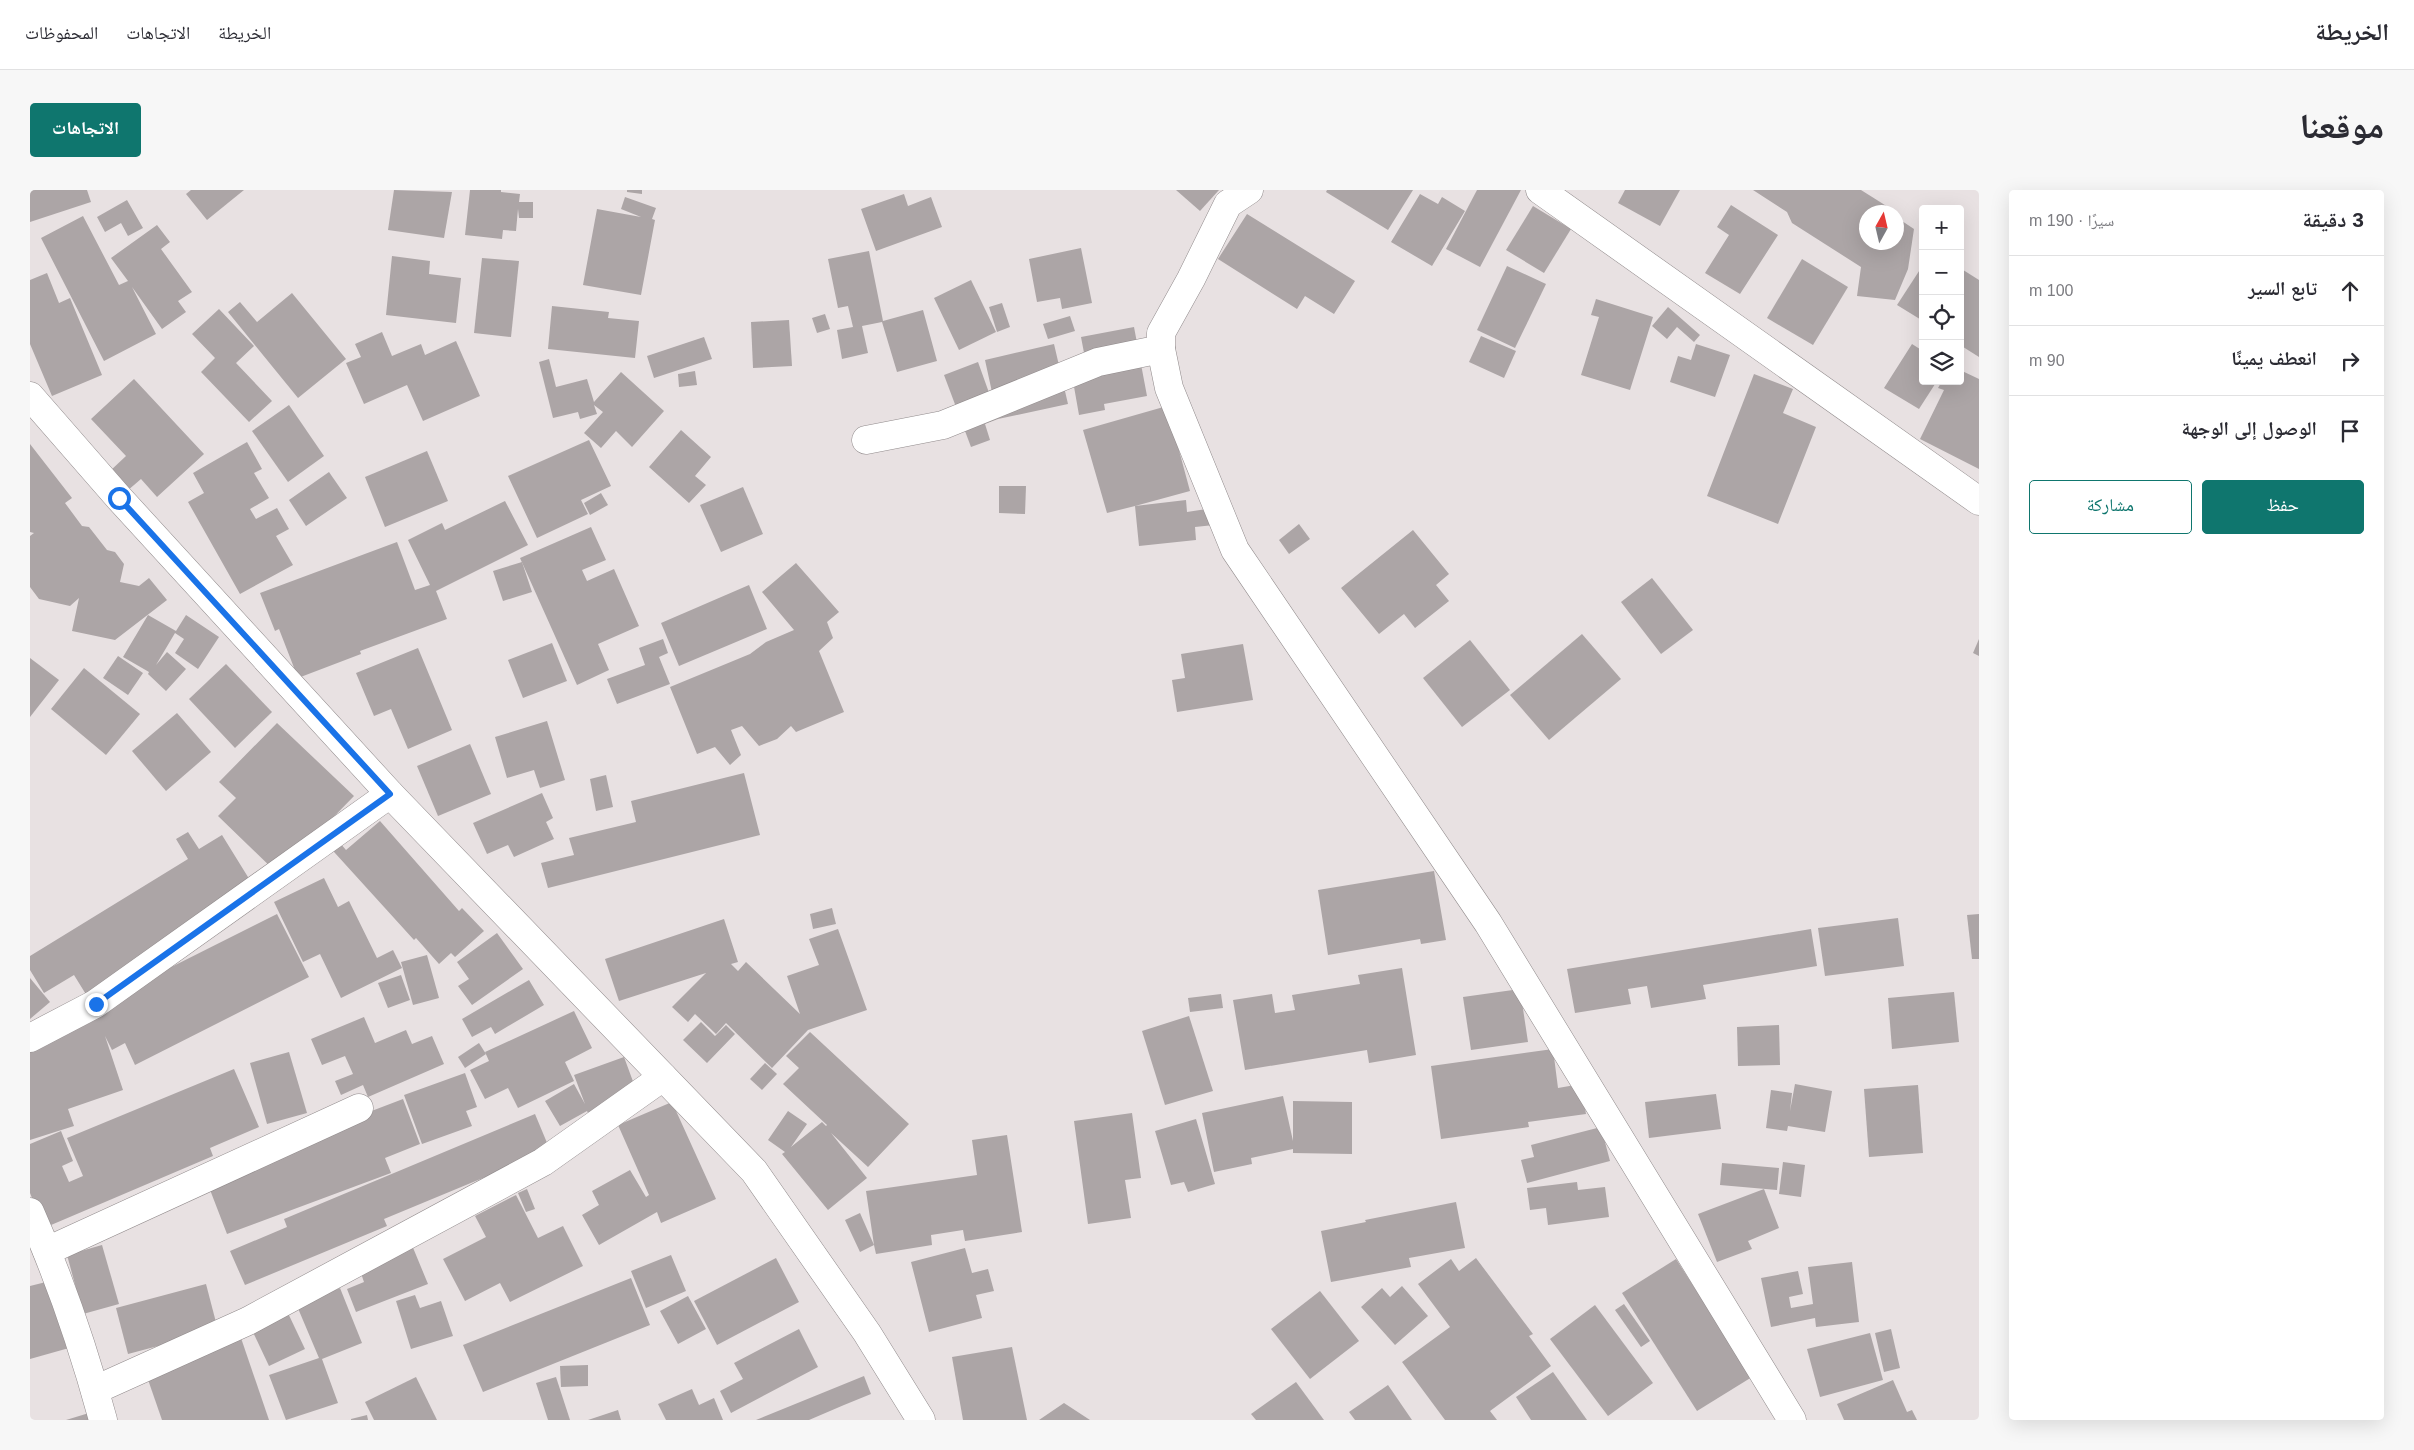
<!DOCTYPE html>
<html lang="ar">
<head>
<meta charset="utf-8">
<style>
	:root { --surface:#fff; --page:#f7f7f7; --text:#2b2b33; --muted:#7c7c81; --line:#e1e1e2; --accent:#0f766e }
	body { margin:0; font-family:Arial,"Noto Naskh Arabic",sans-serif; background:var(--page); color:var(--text); direction:rtl }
	.controls { position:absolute; right:15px; top:15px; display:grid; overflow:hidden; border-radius:5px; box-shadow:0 5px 20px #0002 }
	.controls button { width:45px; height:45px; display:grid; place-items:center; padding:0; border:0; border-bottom:1px solid var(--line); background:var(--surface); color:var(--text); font:25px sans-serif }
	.compass { position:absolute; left:1829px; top:15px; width:45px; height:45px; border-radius:50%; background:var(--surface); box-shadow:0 5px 20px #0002; rotate:8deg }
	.stop { position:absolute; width:15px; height:15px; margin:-11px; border:4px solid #1a73e8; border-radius:50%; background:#fff }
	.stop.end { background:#1a73e8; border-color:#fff; box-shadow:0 1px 5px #0008 }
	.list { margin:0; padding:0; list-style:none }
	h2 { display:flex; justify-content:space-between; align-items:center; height:65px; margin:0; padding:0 20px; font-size:21px }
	h2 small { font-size:16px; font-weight:400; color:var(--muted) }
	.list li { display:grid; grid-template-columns:32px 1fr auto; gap:15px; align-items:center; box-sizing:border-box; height:70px; padding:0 20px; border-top:1px solid var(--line) }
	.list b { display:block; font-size:19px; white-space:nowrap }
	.list em { font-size:16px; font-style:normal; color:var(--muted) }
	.actions { display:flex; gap:10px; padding:15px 20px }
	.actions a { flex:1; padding:11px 0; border:1px solid var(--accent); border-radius:5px; text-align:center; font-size:18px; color:var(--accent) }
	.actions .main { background:var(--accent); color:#fff }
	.icon { flex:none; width:28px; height:28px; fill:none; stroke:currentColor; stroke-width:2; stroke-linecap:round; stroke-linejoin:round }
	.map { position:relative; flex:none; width:1949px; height:1230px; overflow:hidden; direction:ltr; border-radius:5px }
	header { display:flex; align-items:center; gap:30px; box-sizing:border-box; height:70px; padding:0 25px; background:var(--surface); border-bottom:1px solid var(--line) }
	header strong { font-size:24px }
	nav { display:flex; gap:28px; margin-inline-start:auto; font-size:18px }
	.intro { display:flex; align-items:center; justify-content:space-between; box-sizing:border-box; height:120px; padding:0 30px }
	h1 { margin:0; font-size:35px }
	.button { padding:12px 22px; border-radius:5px; background:var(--accent); color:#fff; font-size:18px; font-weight:700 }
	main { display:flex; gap:30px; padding:0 30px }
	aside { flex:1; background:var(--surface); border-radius:5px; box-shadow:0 5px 20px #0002 }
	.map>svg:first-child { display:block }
	.building { fill:#aca5a6 }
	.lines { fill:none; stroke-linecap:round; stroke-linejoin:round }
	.minor-casing { stroke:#918b8c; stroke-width:29 }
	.secondary-casing { stroke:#918b8c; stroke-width:29 }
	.minor { stroke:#fff; stroke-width:28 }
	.secondary { stroke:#fff; stroke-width:28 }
	.route { stroke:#1a73e8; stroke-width:6 }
</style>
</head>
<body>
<header>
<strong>الخريطة</strong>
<nav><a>الخريطة</a><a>الاتجاهات</a><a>المحفوظات</a></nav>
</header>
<div class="intro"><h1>موقعنا</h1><a class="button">الاتجاهات</a></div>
<main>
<aside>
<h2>3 دقيقة<small>سيرًا · 190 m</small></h2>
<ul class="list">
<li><svg class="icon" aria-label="ahead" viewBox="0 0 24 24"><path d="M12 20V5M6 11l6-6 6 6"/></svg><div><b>تابع السير</b></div><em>100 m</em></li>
<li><svg class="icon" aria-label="right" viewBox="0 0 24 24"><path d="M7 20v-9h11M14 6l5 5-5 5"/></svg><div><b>انعطف يمينًا</b></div><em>90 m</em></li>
<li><svg class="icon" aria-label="arrive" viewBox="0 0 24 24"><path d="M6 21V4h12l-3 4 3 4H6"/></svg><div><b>الوصول إلى الوجهة</b></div></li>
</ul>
<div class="actions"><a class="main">حفظ</a><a>مشاركة</a></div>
</aside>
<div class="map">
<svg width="1949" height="1230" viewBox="0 0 1949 1230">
	<rect width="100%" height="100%" fill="#e8e1e2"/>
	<g class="building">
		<polygon points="0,0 57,0 61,12 0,32"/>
		<polygon points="161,0 214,0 177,30 156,4"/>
		<polygon points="364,0 422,2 414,48 358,40"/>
		<polygon points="440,0 471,0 471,2 490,4 489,12 503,12 503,28 489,28 488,19 486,41 473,40 472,49 435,45"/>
		<polygon points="597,0 612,0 612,4 597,2"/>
		<polygon points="1146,0 1189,0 1170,21"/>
		<polygon points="1297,0 1383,0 1358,40 1296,2"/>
		<polygon points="1447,0 1491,0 1450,77 1416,59"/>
		<polygon points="1595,0 1650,0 1630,36 1588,13"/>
		<polygon points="1723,0 1831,0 1866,22 1836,22 1836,52 1866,52 1866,27 1884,39 1878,79 1865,110 1827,106 1831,77 1762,33 1757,22"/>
		<polygon points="874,4 878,16 901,7 912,37 846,61 831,19"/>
		<polygon points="1390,4 1408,14 1412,7 1435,21 1402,76 1361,52"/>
		<polygon points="595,7 626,18 622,29 625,30 611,105 553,95 567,19 611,27 591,19"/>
		<polygon points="97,10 113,38 98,46 91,33 75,42 67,27"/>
		<polygon points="1701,15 1748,45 1710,104 1675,83 1699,45 1687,37"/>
		<polygon points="1503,16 1541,39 1514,83 1476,60"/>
		<polygon points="1217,24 1325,91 1304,124 1275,106 1267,119 1188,69"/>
		<polygon points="53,26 89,95 98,91 81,68 127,35 140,52 131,59 162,102 148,111 156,122 132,139 102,97 126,144 74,171 11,48"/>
		<polygon points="1051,58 1062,113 1032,119 1030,108 1007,112 999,69"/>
		<polygon points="839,61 853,131 893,120 907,171 867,182 852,132 832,136 838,163 812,169 807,140 823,137 818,116 808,118 798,69"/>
		<polygon points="362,66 400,71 399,84 431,88 426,133 356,125"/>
		<polygon points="452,68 489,71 481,147 444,143"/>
		<polygon points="1772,69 1818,97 1783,155 1737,128"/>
		<polygon points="1893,75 1893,131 1867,115"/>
		<polygon points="1477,76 1516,94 1485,158 1447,140"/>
		<polygon points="1930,78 1949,90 1949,167 1930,155"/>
		<polygon points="17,83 29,113 40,108 72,185 22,206 0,154 0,90"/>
		<polygon points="941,90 966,142 929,160 904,108"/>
		<polygon points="262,103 316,169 268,208 198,122 210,112 227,132"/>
		<polygon points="1566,109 1623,127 1600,200 1551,185 1569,127 1561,125"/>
		<polygon points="972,113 980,137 967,142 959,117"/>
		<polygon points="522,116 579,122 578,128 609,131 605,168 518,159"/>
		<polygon points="1638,117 1670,145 1664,152 1647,137 1637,149 1622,136"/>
		<polygon points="189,119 224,156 206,173 242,211 219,232 171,182 185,168 162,144"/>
		<polygon points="795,124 800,139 787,143 782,128"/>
		<polygon points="1040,126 1045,141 1018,149 1013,134"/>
		<polygon points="759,130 762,176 723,178 721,132"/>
		<polygon points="1104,137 1117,206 1074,214 1075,220 1049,225 1043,191 1059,189 1051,147"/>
		<polygon points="352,142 362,166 391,154 395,165 426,151 450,206 393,231 377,195 334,214 316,173 331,167 325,154"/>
		<polygon points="1451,146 1486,161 1474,188 1439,172"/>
		<polygon points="674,147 682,169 624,188 617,166"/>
		<polygon points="1024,154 1038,214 968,229 955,234 960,250 941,257 914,185 948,172 967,225 955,170"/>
		<polygon points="1666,154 1700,165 1685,207 1640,192 1648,166 1661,170"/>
		<polygon points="1882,154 1893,161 1893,191 1907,191 1889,219 1854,198"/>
		<polygon points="519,169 526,197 557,189 564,212 591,182 634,221 602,257 586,241 571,258 554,243 573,222 564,215 567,224 550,229 548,222 523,228 509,172"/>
		<polygon points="1930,180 1949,189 1949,279 1890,249 1914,200 1908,198 1912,191 1930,191"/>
		<polygon points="665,181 667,195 649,197 648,184"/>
		<polygon points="1724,184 1763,199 1753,223 1786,237 1748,334 1677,306"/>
		<polygon points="104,189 174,264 127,307 111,289 97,301 79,282 96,266 61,229"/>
		<polygon points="259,215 294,266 258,292 222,241"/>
		<polygon points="1137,216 1160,301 1105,316 1156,310 1157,322 1183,318 1184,335 1165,337 1166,350 1109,356 1105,316 1077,323 1053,240"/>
		<polygon points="651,240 681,267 665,286 676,295 659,313 619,277"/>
		<polygon points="559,250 581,296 551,310 558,324 507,348 478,286"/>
		<polygon points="217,252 232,279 224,283 239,308 220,319 226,329 247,318 259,339 246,346 263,375 210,404 158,312 174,303 163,283"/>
		<polygon points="0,254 42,308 35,313 52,336 59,337 77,360 85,362 94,374 90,392 109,396 119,388 137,410 85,450 42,441 49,408 40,416 9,409 0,397 0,346 4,343 0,342"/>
		<polygon points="397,261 418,311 355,337 335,287"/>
		<polygon points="299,282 317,308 276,336 259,310"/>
		<polygon points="969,296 996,296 995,324 969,323"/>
		<polygon points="713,297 733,344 691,362 670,315"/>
		<polygon points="571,303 578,315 560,325 554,313"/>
		<polygon points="475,311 498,355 406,401 417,429 330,461 331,464 268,488 249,439 245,441 230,403 367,352 385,400 400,395 378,350 412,333 415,340"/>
		<polygon points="1269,334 1280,349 1259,364 1249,350"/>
		<polygon points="561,337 576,370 552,380 557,391 584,379 609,436 568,454 579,480 547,495 490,368"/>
		<polygon points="1383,340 1419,384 1406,395 1419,411 1385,438 1374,424 1349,444 1311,398"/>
		<polygon points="492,372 502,402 473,411 463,381"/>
		<polygon points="766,373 809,422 797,432 803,448 789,461 814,522 766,542 761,536 747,549 729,556 712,536 701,540 711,565 700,575 685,557 667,564 640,497 720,464 736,452 764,440 732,402"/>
		<polygon points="1622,388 1663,440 1631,464 1591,412"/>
		<polygon points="719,395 737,439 649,476 631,433"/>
		<polygon points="118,425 146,441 156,425 189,447 168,479 145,463 154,449 145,443 126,475 137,462 156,479 136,501 118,484 119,482 93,467"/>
		<polygon points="1552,444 1591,489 1519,550 1480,505"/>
		<polygon points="633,449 638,463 629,467 640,494 587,514 577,489 615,475 609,458"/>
		<polygon points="1949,449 1949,466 1943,463"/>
		<polygon points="1440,450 1480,500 1432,537 1393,488"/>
		<polygon points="522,453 537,491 493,508 478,470"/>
		<polygon points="1213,454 1223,510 1147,522 1142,490 1155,488 1151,464"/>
		<polygon points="388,458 422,540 378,559 361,519 344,526 326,483"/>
		<polygon points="88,466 113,483 98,505 73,488"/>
		<polygon points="0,468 29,490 0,527"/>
		<polygon points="196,474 242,522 205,558 159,509"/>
		<polygon points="54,478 110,524 76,565 21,519"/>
		<polygon points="147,523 181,562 136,601 102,561"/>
		<polygon points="517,531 535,590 510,598 504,580 477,588 465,547"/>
		<polygon points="247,533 324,606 248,684 188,626 206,608 189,592"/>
		<polygon points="440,554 461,604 408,626 387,576"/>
		<polygon points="714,583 730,645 518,698 511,673 544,665 539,648 606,632 601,611"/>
		<polygon points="576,585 583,617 566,621 560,589"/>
		<polygon points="512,603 523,628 516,632 524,649 484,667 478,655 457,664 443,633"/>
		<polygon points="350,631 429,721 432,718 454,741 425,767 421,763 409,774 386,748 384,750 295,652 303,645 316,660"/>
		<polygon points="158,642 169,659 192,645 226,700 57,806 44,785 14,803 0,780 0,766 158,669 146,649"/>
		<polygon points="1404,681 1416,750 1391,754 1390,749 1298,765 1288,700"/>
		<polygon points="294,688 308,717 319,711 347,768 363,760 372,778 311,808 290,764 273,772 244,712"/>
		<polygon points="802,718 806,734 783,739 780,724"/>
		<polygon points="247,724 279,787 105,875 95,853 82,860 75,846 93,900 38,919 44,936 0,950 0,848"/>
		<polygon points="1949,724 1949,769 1942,769 1937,725"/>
		<polygon points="1868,728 1874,776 1795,786 1788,738"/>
		<polygon points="694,729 708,772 701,774 708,781 716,772 770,824 757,786 789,775 779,749 808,739 837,820 778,840 742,878 696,833 686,844 665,824 658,832 642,817 676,783 589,811 575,769"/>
		<polygon points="1781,739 1787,776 1673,795 1676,809 1621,818 1617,796 1598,799 1601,814 1545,823 1537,779"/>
		<polygon points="467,743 493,779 442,815 428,796 439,789 427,772"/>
		<polygon points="397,765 409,808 383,815 371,772"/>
		<polygon points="1372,778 1386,865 1339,873 1337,860 1215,880 1203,810 1242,804 1245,823 1265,820 1262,805 1330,794 1328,785"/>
		<polygon points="371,785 380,810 358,818 348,793"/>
		<polygon points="0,788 20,812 0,829"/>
		<polygon points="499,790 514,815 465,844 461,837 442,847 432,829"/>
		<polygon points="1490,799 1498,852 1441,860 1433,807"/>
		<polygon points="1924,802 1929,852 1862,859 1858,808"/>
		<polygon points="1191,804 1193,818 1160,822 1158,808"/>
		<polygon points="544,821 562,858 535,872 544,891 488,918 478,898 455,909 440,880 459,871 455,862"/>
		<polygon points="1159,826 1183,901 1135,915 1112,841"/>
		<polygon points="334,827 345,853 376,840 382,854 402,846 414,874 338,907 333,895 311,905 305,891 323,884 315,866 292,875 281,849"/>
		<polygon points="671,832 685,846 696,835 705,844 677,873 653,850"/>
		<polygon points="1749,835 1750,875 1708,876 1707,837"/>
		<polygon points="780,842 879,934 838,977 801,943 837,988 798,1020 752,964 755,962 738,950 758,921 777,934 761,957 792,932 796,936 797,935 753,894 769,878 756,866"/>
		<polygon points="449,853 456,864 435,878 428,867"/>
		<polygon points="1523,859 1528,898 1551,894 1556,924 1498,932 1499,937 1411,949 1401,876"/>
		<polygon points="259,862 277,923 237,934 220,873"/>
		<polygon points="594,867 608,905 558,923 557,921 530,936 515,911 544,894 555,914 544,885"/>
		<polygon points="735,873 747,884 732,900 720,889"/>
		<polygon points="204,879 229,937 180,958 183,966 14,1038 0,1003 0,954 31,941 43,971 32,976 39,992 53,986 37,948"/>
		<polygon points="435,883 447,917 436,921 442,936 392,954 374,905"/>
		<polygon points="1765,894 1802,901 1795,942 1758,936 1757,941 1736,938 1741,900 1762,903 1760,921"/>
		<polygon points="1888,895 1893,963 1839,967 1834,899"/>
		<polygon points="1686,904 1691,939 1619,948 1615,912"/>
		<polygon points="1253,906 1263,951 1263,911 1322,912 1322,964 1263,963 1263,959 1221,968 1222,974 1184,982 1172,923"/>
		<polygon points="373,909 390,954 355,968 361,983 197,1044 177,992 297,938"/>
		<polygon points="642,912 686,1009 631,1033 627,1022 569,1055 552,1025 569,1015 562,1001 600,980 616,1007 619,1005 588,935"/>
		<polygon points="1102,923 1111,988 1095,990 1101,1028 1058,1034 1044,931"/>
		<polygon points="505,924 520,960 354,1029 357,1036 215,1095 200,1061 257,1037 254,1029"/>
		<polygon points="1166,929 1185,994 1158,1002 1154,992 1141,995 1125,941"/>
		<polygon points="1571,937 1580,971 1497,993 1491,970 1504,967 1501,955"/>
		<polygon points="977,945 992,1042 935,1051 933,1040 901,1045 902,1055 846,1064 844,1055 830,1062 815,1030 830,1023 844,1055 836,1001 947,985 942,950"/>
		<polygon points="1753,972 1775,975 1771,1007 1749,1004"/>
		<polygon points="1692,973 1749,978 1747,1000 1690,995"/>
		<polygon points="1547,992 1548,1000 1575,997 1579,1027 1518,1035 1516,1018 1500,1020 1497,998"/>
		<polygon points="497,999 505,1019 496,1022 488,1003"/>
		<polygon points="1734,999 1749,1038 1718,1051 1722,1059 1687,1072 1668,1024"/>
		<polygon points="486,1005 508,1048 533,1036 553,1076 480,1112 470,1093 435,1111 413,1069 456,1047 445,1026"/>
		<polygon points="1426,1012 1435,1058 1379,1068 1381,1077 1301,1092 1291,1041 1336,1032 1335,1030"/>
		<polygon points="379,1048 398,1094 326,1122 317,1099 334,1092 326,1069"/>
		<polygon points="72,1055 89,1114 53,1124 37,1065"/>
		<polygon points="935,1058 942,1083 958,1079 964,1101 946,1105 952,1128 899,1142 881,1072"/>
		<polygon points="641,1065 656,1101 616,1118 601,1081"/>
		<polygon points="746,1068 769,1112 687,1155 664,1111"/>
		<polygon points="1446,1068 1503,1144 1499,1146 1521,1176 1460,1221 1467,1230 1415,1230 1372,1172 1420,1137 1388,1094 1421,1069 1429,1081"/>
		<polygon points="1646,1069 1722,1187 1667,1221 1592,1103"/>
		<polygon points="1822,1072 1829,1132 1786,1137 1785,1128 1741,1137 1731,1088 1768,1081 1773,1104 1759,1107 1761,1118 1783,1114 1778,1077"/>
		<polygon points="601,1088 620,1135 453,1202 433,1155"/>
		<polygon points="20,1091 39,1158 0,1169 0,1096"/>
		<polygon points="176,1094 188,1140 98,1164 86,1118"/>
		<polygon points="1372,1096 1398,1126 1365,1155 1331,1117 1352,1098 1360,1107"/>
		<polygon points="310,1098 332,1153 292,1169 308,1213 256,1230 239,1185 289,1168 267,1116"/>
		<polygon points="1290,1101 1329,1151 1280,1189 1241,1139"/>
		<polygon points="385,1105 390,1118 411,1111 423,1146 381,1159 366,1111"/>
		<polygon points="658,1106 676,1139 648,1154 630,1121"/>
		<polygon points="1594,1114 1620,1151 1611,1157 1585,1120"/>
		<polygon points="1565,1115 1623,1193 1578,1226 1520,1149"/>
		<polygon points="257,1121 275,1159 239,1176 221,1138"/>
		<polygon points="769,1139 788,1177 701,1223 690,1201 713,1189 704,1173"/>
		<polygon points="1861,1139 1870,1178 1854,1182 1845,1143"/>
		<polygon points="1840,1143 1853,1190 1790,1207 1777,1159"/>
		<polygon points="211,1148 239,1230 132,1230 115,1181"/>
		<polygon points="982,1157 997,1230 933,1230 922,1167"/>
		<polygon points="558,1175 558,1196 531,1197 530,1176"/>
		<polygon points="1523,1182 1557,1230 1501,1230 1486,1207"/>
		<polygon points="834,1186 841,1204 814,1215 779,1230 726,1230"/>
		<polygon points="386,1187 407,1230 344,1230 335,1212"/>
		<polygon points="526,1187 540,1230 518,1230 506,1193"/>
		<polygon points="1863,1190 1877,1222 1882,1220 1887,1230 1814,1230 1807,1214"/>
		<polygon points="1266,1192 1294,1230 1226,1230 1221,1224"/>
		<polygon points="1358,1195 1382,1230 1325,1230 1319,1222"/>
		<polygon points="662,1199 669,1215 684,1208 693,1230 636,1230 628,1214"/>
		<polygon points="1034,1213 1060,1230 1009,1230"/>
		<polygon points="588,1220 591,1230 558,1230"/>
		<polygon points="59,1223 61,1230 36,1230"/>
		<polygon points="337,1225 338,1230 321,1230 321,1229"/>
	</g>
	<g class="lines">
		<defs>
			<g id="minor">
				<polyline points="1219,0 1198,14 1161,89 1131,143 1131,159 1139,198 1205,360 1458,733 1762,1230"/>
				<polyline points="1510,0 1949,311"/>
				<polyline points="836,250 913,235 1068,172 1131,159"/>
				<polyline points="0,848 65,814 360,604"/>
				<path d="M0 1022C30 1089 54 1160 73 1230"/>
				<polyline points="17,1061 329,918"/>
				<polyline points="65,1200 218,1131 513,972 633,887"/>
			</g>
			<polyline id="secondary" points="0,206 89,308 360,604 724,981 837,1143 891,1230"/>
		</defs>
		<use href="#minor" class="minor-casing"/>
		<use href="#secondary" class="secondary-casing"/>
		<use href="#minor" class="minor"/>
		<use href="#secondary" class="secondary"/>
	</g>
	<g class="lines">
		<polyline class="route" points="66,814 360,604 89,308"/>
	</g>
</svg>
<div class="controls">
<button>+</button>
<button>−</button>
<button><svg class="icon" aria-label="locate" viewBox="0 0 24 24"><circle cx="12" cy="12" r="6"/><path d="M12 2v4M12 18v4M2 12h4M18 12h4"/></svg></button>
<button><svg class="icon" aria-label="layers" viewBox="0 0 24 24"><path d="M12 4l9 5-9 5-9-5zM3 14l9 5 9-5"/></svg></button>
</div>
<svg class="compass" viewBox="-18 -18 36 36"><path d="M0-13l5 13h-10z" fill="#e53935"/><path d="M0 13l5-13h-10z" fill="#7c7c81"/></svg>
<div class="stop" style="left:89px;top:308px"></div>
<div class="stop end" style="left:66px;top:814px"></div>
</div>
</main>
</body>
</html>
